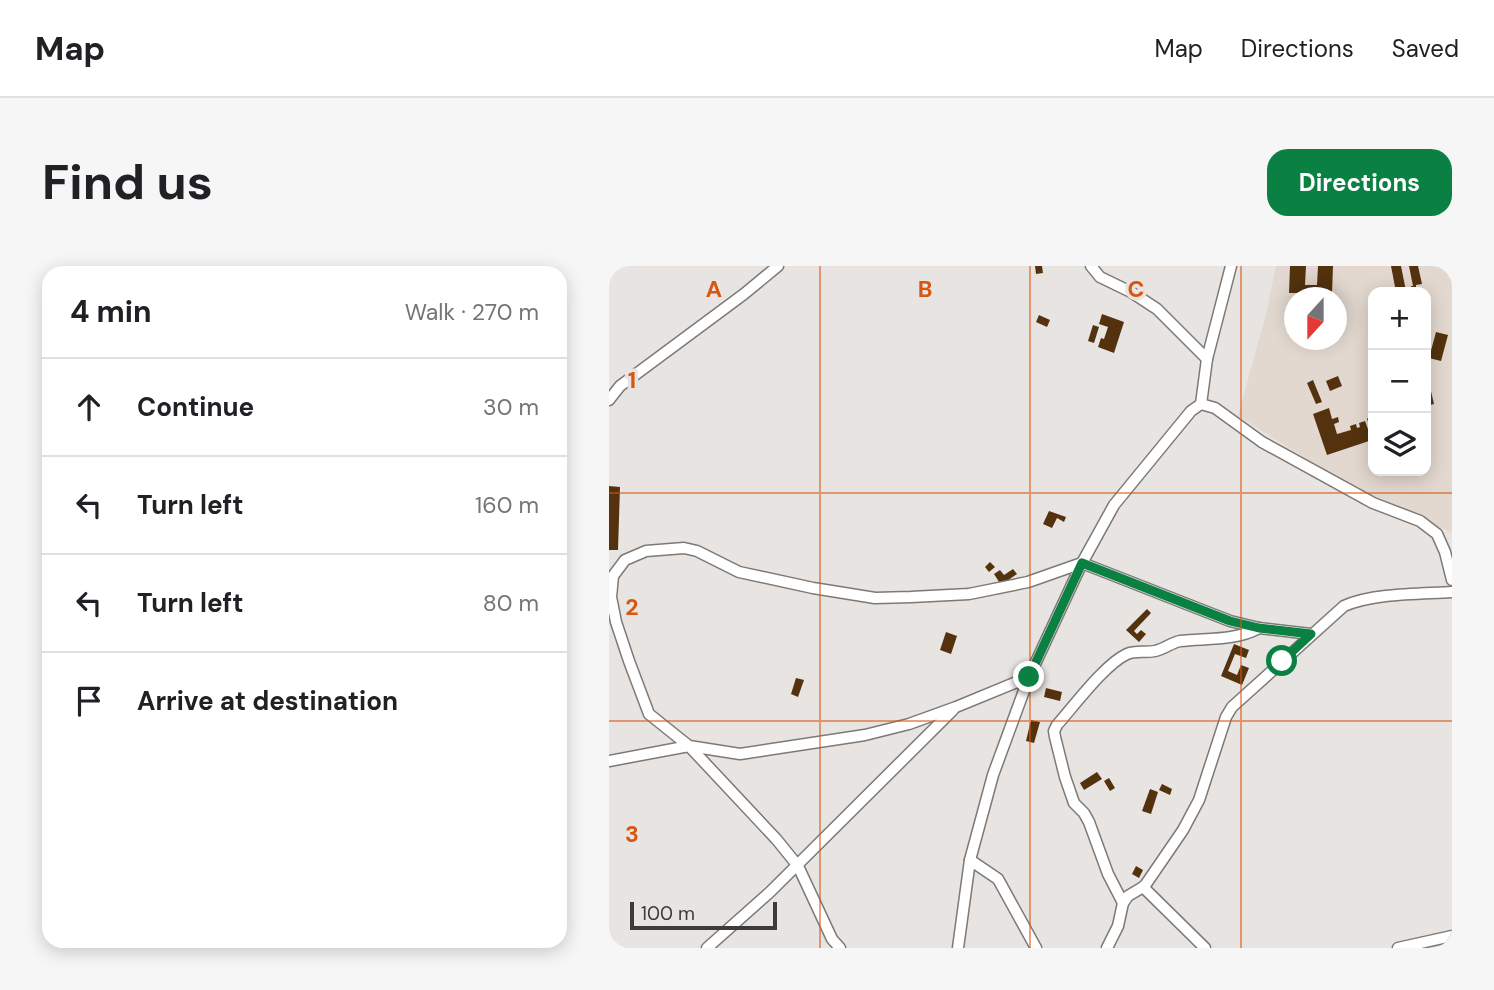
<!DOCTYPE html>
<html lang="en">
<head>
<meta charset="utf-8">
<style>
	:root { --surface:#fff; --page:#f6f6f6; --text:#202124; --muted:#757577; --line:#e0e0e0; --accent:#0b8043 }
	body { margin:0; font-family:"DM Sans",sans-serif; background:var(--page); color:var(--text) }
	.controls { position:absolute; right:21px; top:21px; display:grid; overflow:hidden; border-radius:14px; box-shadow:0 4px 18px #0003 }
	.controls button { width:63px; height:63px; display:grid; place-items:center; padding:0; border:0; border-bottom:2px solid var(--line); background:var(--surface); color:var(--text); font:35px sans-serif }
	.compass { position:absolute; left:675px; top:21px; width:63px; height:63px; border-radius:50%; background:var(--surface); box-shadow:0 4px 18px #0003; rotate:201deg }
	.scale { position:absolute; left:21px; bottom:18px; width:147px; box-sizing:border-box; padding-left:7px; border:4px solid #3d3b3a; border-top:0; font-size:19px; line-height:24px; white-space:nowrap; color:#3d3b3a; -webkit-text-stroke:5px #e8e4e1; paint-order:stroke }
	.stop { position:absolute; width:21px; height:21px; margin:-16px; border:5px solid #0b8043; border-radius:50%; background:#fff }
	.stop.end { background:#0b8043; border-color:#fff; box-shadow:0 2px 7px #0008 }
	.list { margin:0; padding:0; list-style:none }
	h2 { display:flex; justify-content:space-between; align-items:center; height:91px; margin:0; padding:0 28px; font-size:30px }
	h2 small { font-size:23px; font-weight:400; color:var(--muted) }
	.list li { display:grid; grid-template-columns:46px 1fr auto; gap:21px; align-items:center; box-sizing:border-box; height:98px; padding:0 28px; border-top:2px solid var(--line) }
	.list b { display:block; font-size:26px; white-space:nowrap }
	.list em { font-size:23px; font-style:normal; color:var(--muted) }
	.icon { flex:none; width:38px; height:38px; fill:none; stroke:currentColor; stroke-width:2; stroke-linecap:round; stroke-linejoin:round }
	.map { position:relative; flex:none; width:843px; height:682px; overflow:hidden; border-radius:21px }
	header { display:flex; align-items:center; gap:42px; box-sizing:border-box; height:98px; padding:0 35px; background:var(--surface); border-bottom:2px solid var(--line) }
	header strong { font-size:33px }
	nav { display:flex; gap:38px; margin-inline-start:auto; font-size:24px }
	.intro { display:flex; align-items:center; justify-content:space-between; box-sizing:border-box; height:168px; padding:0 42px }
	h1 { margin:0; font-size:49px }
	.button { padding:18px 32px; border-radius:21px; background:var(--accent); color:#fff; font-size:24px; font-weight:700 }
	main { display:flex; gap:42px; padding:0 42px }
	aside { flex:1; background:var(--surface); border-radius:21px; box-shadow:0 4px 18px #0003 }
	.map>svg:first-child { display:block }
	.built { fill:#e2d8cf; fill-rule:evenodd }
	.building { fill:#54320e }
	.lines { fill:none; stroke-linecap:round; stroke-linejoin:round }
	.minor-casing { stroke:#7d7976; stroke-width:13 }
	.minor { stroke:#fff; stroke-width:10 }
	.route { stroke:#0b8043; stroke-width:9 }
	.grid { fill:none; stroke:#d75611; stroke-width:2; stroke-opacity:0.55 }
	.grid-label { font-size:23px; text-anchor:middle; font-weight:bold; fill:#d75611; stroke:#e8e4e1; stroke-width:7; stroke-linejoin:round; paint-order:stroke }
</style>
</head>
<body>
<header>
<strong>Map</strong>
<nav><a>Map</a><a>Directions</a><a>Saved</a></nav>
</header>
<div class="intro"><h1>Find us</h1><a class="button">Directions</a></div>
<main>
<aside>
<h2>4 min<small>Walk · 270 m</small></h2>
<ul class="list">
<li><svg class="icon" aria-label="ahead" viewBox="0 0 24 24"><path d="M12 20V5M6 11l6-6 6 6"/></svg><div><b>Continue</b></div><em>30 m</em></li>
<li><svg class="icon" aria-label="left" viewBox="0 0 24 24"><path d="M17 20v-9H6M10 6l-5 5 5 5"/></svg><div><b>Turn left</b></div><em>160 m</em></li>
<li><svg class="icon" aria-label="left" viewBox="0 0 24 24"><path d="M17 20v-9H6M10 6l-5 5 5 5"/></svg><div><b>Turn left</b></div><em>80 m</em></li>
<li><svg class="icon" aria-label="arrive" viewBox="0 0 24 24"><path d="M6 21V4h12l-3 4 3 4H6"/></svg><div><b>Arrive at destination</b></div></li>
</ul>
</aside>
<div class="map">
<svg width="843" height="682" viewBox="0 0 843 682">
	<rect width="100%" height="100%" fill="#e8e4e1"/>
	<path class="built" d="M667 0H843V267L733 215 629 150 657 48ZM764 26H817V205H764ZM685 32H727V74H685Z"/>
	<g class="building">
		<polygon points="426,0 433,0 434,7 427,8"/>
		<polygon points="681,0 697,0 696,19 708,19 709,0 724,0 723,28 708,28 708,32 697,32 697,27 680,27"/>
		<polygon points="782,0 792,0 797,25 787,26"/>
		<polygon points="800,0 809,0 813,18 807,19 807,24 803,24 802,20 804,20"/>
		<polygon points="493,48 515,56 505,87 489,81 492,72 495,73 499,61 490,58"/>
		<polygon points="430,49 441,54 438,61 427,56"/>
		<polygon points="484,59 490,61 485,77 479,75"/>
		<polygon points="827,66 839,69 832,95 820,92"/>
		<polygon points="729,110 733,120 721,125 717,115"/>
		<polygon points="704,114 713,136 707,138 698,117"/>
		<polygon points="821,121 825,138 817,140 817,122"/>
		<polygon points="720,142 723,153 729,151 730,156 725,158 728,168 742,164 741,160 747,158 748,162 751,161 750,157 756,155 763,174 718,189 704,148"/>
		<polygon points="764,148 764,159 763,159 760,158 758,153 761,149"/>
		<polygon points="0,220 11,221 9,284 0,284"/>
		<polygon points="440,245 457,251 455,256 448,252 443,262 434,258"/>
		<polygon points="381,296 386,301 380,306 376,301"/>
		<polygon points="404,303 408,308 392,319 385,308 391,304 395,309"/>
		<polygon points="538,343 542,347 525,365 528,368 532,364 537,368 530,376 517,364"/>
		<polygon points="337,366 348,370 342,388 331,384"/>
		<polygon points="625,378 640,384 637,392 626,388 619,405 628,409 632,399 640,402 633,419 612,410"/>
		<polygon points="187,412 195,414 189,431 182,428"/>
		<polygon points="437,422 453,426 451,435 435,431"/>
		<polygon points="422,454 431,456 425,477 417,475"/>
		<polygon points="488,506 493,513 475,524 471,517"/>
		<polygon points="500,512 506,522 501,525 495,515"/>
		<polygon points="553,518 563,523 561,529 550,524"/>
		<polygon points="541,523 549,526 542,548 533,545"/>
		<polygon points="527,600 534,604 530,612 523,608"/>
	</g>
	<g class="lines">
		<defs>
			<g id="minor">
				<polyline points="482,0 491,11 522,26 548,43 598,93"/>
				<polyline points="0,134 11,120 135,28 169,0"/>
				<polyline points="592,138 606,142 653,176 764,237 811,255 828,268 836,286 843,314"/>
				<polyline points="420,411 347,441 300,458 256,469 131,488 80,480 40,448 20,395 7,356 2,331 4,310 16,294 37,285 75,282 88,285 130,306 204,322 266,332 302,331 360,328 419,316 473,297 621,355 650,362 702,368"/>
				<polyline points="0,495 80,480 168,574 189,600 223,673 231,682"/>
				<polyline points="361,594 389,613 427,682"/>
				<polyline points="534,621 596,682"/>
				<path d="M514 637 499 608 480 556 475 547 465 537 456 511 446 471 445 465 448 459C465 440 496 398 518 388 527 384 536 387 546 385 555 383 562 377 571 375 598 372 626 375 650 362"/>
				<polyline points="98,682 161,626 344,444"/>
				<polyline points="349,682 361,594 384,509 420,411 473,297 505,239 582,145 592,138 598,93 622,0"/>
				<path d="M498 682 509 660 514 637 519 630 534 621 537 618 574 564 590 534 617 451 623 441 735 340C764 327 811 328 843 326"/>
				<polyline points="789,682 843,670"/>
			</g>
		</defs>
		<use href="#minor" class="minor-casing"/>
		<use href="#minor" class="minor"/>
	</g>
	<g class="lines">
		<polyline class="route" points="420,411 473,297 621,355 650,362 702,368 673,395"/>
	</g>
	<path class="grid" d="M211 0V682M421 0V682M632 0V682M0 227H843M0 455H843"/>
	<g class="grid-label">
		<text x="105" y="31">A</text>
		<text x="316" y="31">B</text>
		<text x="527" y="31">C</text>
		<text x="23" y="122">1</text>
		<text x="23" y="349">2</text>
		<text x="23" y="576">3</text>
	</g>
</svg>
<div class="controls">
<button>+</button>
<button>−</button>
<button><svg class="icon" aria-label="layers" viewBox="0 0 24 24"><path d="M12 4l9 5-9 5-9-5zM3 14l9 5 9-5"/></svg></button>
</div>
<svg class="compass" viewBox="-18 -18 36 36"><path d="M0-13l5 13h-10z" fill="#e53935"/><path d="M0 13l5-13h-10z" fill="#757577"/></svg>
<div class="scale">100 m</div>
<div class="stop" style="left:673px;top:395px"></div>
<div class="stop end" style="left:420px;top:411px"></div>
</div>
</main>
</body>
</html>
